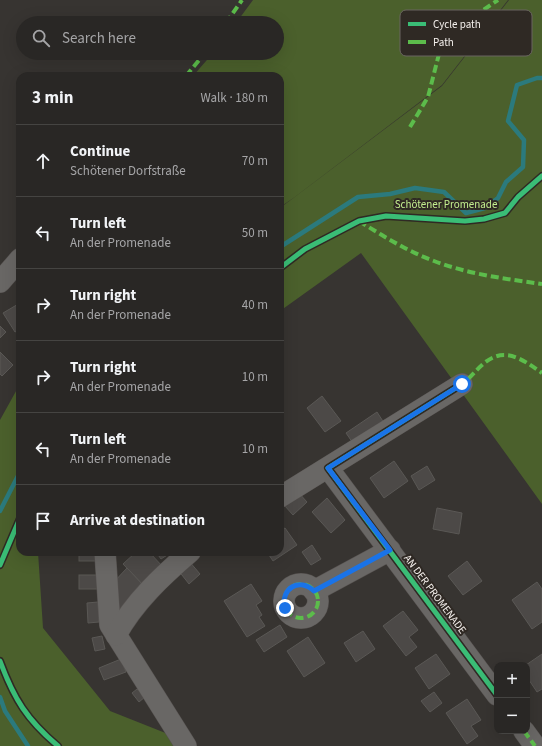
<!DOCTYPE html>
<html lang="en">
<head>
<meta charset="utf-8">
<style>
	:root { --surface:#292725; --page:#312f2d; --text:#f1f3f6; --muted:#a5a5a7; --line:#454442 }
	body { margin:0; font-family:"Source Sans 3",sans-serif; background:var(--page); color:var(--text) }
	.controls { position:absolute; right:12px; bottom:12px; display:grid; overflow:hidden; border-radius:8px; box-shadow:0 4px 16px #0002 }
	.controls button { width:36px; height:36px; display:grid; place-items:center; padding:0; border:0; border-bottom:1px solid var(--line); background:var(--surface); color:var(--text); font:20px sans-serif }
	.stop { position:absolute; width:12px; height:12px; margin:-9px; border:3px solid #1a73e8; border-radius:50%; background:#fff }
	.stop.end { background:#1a73e8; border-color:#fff; box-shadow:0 1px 4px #0008 }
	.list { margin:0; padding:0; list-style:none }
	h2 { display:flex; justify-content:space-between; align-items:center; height:52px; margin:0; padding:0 16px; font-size:17px }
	h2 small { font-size:13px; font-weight:400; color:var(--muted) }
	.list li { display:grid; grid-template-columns:26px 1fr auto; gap:12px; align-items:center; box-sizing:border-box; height:72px; padding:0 16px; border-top:1px solid var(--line) }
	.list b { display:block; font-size:15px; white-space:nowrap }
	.list p { margin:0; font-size:13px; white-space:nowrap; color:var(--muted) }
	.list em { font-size:13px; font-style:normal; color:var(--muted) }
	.icon { flex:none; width:22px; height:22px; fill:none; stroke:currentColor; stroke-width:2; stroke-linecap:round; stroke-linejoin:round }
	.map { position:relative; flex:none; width:542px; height:746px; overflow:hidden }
	.search { position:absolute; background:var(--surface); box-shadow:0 4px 16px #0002; left:16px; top:16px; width:268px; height:44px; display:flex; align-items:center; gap:10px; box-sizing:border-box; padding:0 14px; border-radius:22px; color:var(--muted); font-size:15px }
	.panel { position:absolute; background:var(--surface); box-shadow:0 4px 16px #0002; left:16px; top:72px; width:268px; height:484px; border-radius:12px }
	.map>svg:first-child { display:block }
	.green { fill:#4b602c }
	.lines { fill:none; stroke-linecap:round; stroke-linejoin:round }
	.stream { stroke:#2b7a7d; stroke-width:4.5 }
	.building { fill:#4c4947; stroke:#5a5855 }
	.minor-casing { stroke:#565250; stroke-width:22 }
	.minor { stroke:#696765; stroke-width:21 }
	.quiet { stroke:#5cbc4b; stroke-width:4; stroke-dasharray:8 4; stroke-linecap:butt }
	.cycleway-casing { stroke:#2f2924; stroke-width:8 }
	.cycleway { stroke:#3abd76; stroke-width:5 }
	.route { stroke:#1a73e8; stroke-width:5 }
	.labels { text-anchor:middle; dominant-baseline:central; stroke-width:4; stroke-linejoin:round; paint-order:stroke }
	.park-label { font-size:11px; fill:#c3ee8e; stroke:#2f2924 }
	.street-label { font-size:11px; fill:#f5f0ed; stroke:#2f2924 }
	.key { fill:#2f2924; stroke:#6a6560; stroke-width:1 }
	.key-label { font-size:11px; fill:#f5f0ed }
</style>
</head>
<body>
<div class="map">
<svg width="542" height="746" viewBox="0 0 542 746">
	<rect width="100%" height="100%" fill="#373431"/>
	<g class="green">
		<polygon points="253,0 508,0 442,85 295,197 280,207 280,76 193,76 213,53 277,53 277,23 236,23"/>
		<polygon points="509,0 542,0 542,504 361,253 280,311 280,208 442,86"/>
		<polygon points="20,384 20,552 38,552 43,628 110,711 173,736 178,746 0,746 0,420"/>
	</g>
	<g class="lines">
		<g class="stream">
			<polyline points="280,247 358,197 390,194 415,188 444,192 466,213 485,208 498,198 506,182 523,167 524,140 508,121 517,85 537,78 542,78"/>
			<polyline points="0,511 20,472"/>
			<polyline points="0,697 5,711 28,746"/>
		</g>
	</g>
	<g class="building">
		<polygon points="20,303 20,329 15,332 3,313"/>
		<polygon points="0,326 6,332 0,338"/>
		<polygon points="0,352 13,365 2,376 0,374"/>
		<polygon points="322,396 341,421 325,432 307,408"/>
		<polygon points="377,412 386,426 355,446 346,433"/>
		<polygon points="394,461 408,481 384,498 370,478"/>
		<polygon points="427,466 435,480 419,490 411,476"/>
		<polygon points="298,492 307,502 293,515 284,505"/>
		<polygon points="327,498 345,520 331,533 312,512"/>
		<polygon points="437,508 462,513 459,534 433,529"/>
		<polygon points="285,528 297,545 273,561 267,552 280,552 280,531"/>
		<polygon points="312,545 321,559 311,565 302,552"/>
		<rect x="79" y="552" width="17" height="9"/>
		<polygon points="136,552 149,552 164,568 145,587 123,564"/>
		<polygon points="156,552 172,552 161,559"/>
		<polygon points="189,561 200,574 189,584 178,570"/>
		<polygon points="467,561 482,581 463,595 448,576"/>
		<polygon points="127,568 145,587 117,618 112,584"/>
		<rect x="79" y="575" width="19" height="14"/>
		<polygon points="537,582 542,589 542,622 532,629 512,600"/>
		<polygon points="251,584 262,601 256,605 262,615 259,617 265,626 247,637 224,601"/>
		<polygon points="98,602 99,622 88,623 87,603"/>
		<polygon points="403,611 418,630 409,637 417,647 406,656 383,626"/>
		<polygon points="280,625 287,637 264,652 256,640"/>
		<polygon points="363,631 375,649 356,662 344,643"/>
		<polygon points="102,636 105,649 95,651 92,638"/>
		<polygon points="308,637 325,663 304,677 287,651"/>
		<polygon points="436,654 450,674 429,689 415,668"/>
		<polygon points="542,654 542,689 537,692 527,677 526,665"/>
		<polygon points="121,659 126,672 104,680 99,668"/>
		<polygon points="137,689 145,697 139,702 132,693"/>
		<polygon points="434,692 442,703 430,712 421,701"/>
		<polygon points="467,699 481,720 471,726 478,736 467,744 446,713"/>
	</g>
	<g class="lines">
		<defs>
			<g id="minor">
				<polyline points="0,282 20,259"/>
				<polyline points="328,468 497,695"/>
				<polyline points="280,497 462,384"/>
				<polyline points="105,552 110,625 186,746"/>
				<circle cx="301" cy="601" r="17"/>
				<polyline points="314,591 390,550"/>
				<path d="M116 635C134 602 162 576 190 552"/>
				<polyline points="524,731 535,746"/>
			</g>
		</defs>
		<use href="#minor" class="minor-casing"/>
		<use href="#minor" class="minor"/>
		<g class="quiet">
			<polyline points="226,23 242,0"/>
			<polyline points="186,76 205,53"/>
			<polyline points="410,127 428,97 441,46 460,26 498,0"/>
			<path d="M359 221C383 236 407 251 434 261 468 274 506 279 542 284"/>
			<path d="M459 386C468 381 474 372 482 365 504 345 522 359 542 373"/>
			<circle cx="301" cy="601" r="17"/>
			<polyline points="314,591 390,550"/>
			<polyline points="524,731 535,746"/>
		</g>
		<defs>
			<g id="cycleway">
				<polyline points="280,268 305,249 359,221 386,216 465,221 484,219 505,213 518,197 542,176"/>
				<polyline points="462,384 328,468 497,695"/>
				<polyline points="0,565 20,518"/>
				<path d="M0 661C14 699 27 720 58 746"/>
			</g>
		</defs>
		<use href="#cycleway" class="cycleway-casing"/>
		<use href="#cycleway" class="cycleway"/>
	</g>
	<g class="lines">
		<path class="route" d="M285 608C280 588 300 577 314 591L390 550 328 468 462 384"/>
	</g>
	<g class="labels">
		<g class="park-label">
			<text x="446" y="204">Schötener Promenade</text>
		</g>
		<g class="street-label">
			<text transform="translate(435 594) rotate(53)">AN DER PROMENADE</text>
		</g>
	</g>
	<rect x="400" y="10" width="132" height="46" rx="6" class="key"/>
	<rect x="408" y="22" width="18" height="4" fill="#3abd76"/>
	<rect x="408" y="40" width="18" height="4" fill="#5cbc4b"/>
	<g class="key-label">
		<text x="433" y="28">Cycle path</text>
		<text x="433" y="46">Path</text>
	</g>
</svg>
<div class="controls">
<button>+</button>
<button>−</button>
</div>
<div class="stop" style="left:462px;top:384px"></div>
<div class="stop end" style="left:285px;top:608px"></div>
<div class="search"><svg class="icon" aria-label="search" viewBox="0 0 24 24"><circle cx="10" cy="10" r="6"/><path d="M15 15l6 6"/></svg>Search here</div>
<section class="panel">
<h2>3 min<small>Walk · 180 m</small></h2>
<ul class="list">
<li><svg class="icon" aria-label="ahead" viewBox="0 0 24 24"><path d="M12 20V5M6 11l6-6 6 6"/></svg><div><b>Continue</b><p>Schötener Dorfstraße</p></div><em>70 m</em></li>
<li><svg class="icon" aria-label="left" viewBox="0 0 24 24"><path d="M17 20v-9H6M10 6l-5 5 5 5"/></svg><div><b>Turn left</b><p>An der Promenade</p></div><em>50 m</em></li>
<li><svg class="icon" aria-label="right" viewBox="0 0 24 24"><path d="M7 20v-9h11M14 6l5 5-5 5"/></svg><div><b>Turn right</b><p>An der Promenade</p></div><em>40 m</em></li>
<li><svg class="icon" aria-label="right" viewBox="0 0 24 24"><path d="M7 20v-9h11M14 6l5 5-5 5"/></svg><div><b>Turn right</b><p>An der Promenade</p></div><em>10 m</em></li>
<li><svg class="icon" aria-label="left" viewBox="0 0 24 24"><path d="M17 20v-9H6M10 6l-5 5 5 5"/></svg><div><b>Turn left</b><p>An der Promenade</p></div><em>10 m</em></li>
<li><svg class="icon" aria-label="arrive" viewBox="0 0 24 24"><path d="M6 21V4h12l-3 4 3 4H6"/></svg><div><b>Arrive at destination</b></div></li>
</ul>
</section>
</div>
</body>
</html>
